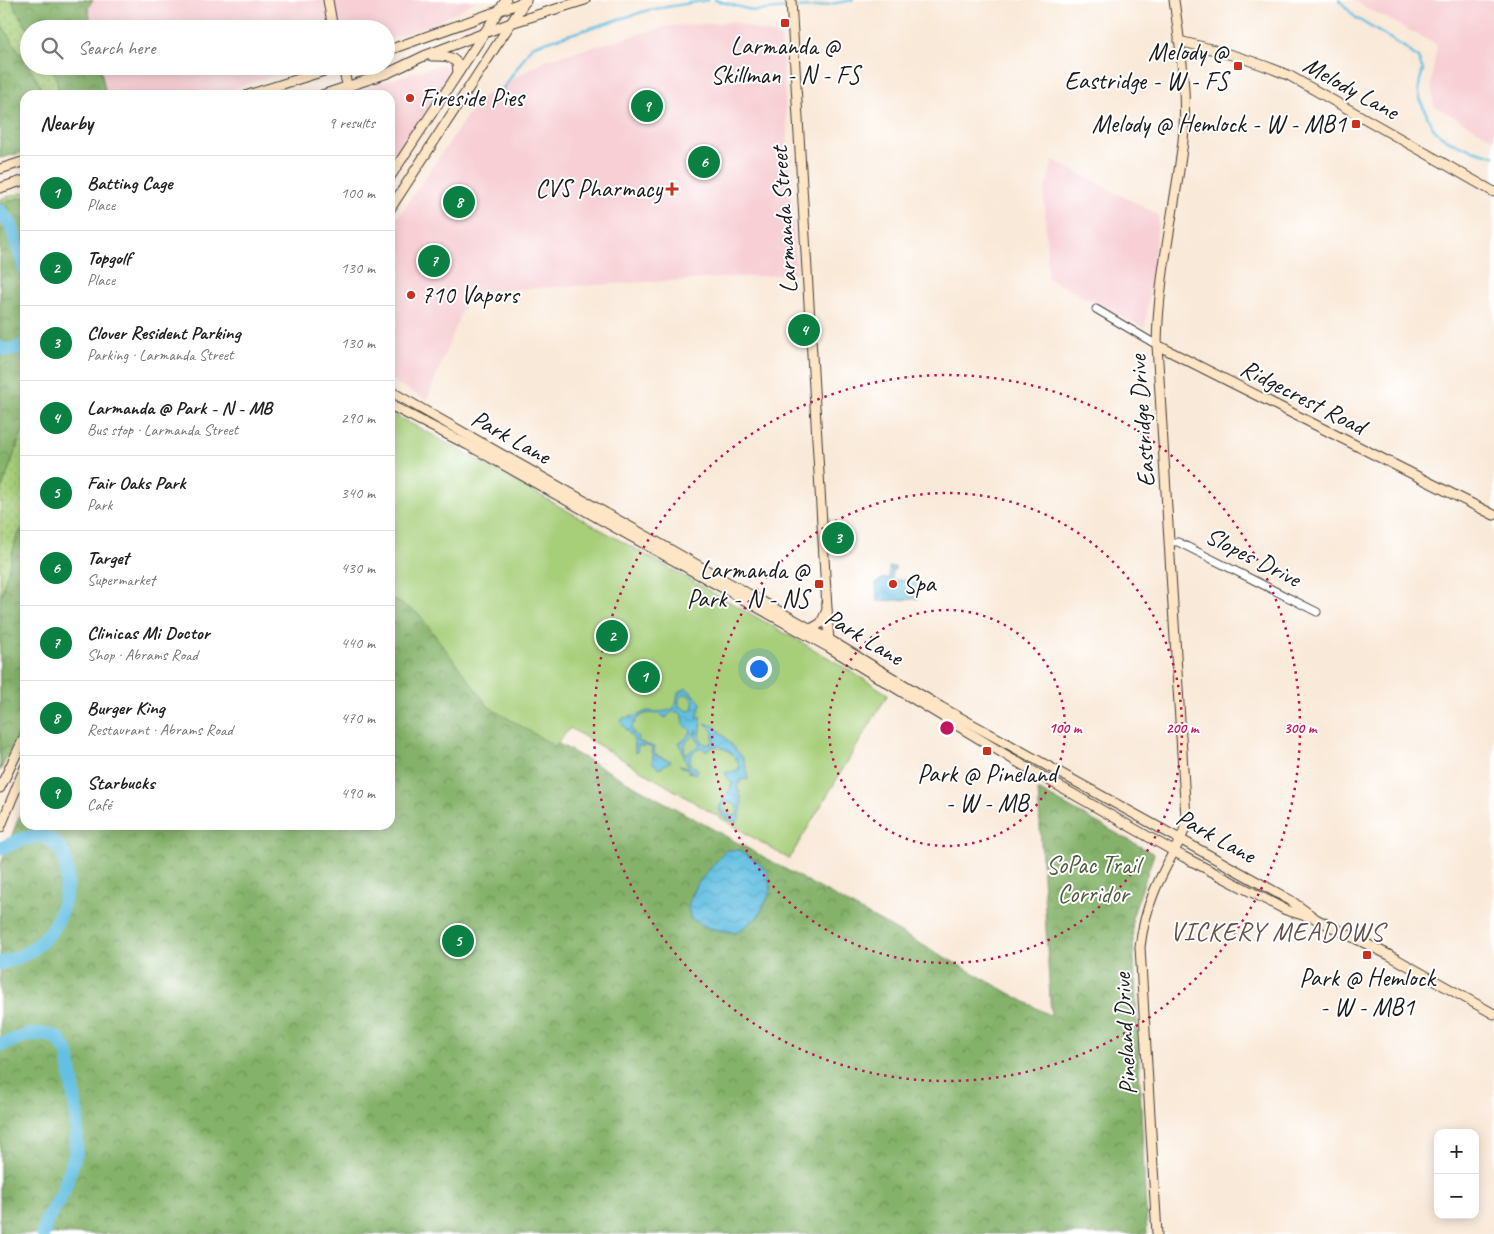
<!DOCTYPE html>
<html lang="en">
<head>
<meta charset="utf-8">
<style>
	:root { --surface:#fff; --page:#f2f2f2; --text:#222; --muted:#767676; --line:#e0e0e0; --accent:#0b8043 }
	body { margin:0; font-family:Caveat,sans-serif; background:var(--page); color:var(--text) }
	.controls { position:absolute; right:15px; bottom:15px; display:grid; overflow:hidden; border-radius:10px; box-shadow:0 2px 12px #0003 }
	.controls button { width:45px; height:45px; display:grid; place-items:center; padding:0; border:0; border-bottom:1px solid var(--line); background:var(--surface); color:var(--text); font:25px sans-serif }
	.you { position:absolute; left:758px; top:668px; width:18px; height:18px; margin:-12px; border:4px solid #fff; border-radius:50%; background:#1a73e8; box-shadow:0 0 0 8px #1a73e833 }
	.badge { display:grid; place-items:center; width:32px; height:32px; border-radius:50%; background:var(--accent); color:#fff; font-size:16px; font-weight:700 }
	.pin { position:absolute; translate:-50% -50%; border:2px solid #fff; box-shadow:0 1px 5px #0006 }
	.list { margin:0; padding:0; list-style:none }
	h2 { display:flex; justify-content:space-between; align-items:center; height:65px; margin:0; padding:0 20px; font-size:21px }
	h2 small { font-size:16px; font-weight:400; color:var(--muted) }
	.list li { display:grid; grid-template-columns:32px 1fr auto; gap:15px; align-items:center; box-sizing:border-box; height:75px; padding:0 20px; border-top:1px solid var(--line) }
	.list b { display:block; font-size:19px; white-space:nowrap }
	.list p { margin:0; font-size:16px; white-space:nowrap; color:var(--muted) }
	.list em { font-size:16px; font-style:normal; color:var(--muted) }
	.icon { flex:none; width:28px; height:28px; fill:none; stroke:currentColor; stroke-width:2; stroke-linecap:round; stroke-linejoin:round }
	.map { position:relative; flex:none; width:1494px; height:1234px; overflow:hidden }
	.search { position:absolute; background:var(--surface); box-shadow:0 2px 12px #0003; left:20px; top:20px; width:375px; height:55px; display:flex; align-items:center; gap:12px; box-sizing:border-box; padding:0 18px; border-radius:28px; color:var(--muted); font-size:19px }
	.panel { position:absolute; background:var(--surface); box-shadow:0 2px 12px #0003; left:20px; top:90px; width:375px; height:740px; border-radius:15px }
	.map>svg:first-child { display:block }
	.built { fill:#f7cfd4 }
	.green { fill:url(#green-dots); stroke:#62764b }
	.forest { fill:url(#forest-crowns); stroke:#506743 }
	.pitch { fill:#a7cf7a; stroke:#62764b }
	.water { fill:url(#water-waves); stroke:#406e7f; fill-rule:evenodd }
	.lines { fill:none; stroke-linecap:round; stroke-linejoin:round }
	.stream { stroke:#64c0e2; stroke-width:2.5 }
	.river { stroke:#64c0e2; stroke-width:14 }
	.street-casing { stroke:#3d3b38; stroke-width:9 }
	.secondary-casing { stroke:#3d3b38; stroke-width:11 }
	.street { stroke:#fff; stroke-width:7 }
	.secondary { stroke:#fde5c5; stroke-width:9 }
	.ring { fill:none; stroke:#c2185b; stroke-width:2.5; stroke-dasharray:2.5 5 }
	.poi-dot { fill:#c8321e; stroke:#fff; stroke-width:2 }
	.labels { text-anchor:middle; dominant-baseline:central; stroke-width:4; stroke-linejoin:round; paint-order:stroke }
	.poi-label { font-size:25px; fill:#1c1c1c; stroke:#fff; text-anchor:end }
	.street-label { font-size:25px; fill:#1c1c1c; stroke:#fff }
	.park-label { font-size:25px; fill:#4d5b3d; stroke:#fff }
	.neighbourhood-label { font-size:26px; letter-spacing:1px; fill:#68504c; stroke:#fff }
	.centre { fill:#c2185b; stroke:#fff; stroke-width:2.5 }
	.ring-label { font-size:15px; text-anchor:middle; font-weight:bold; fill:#c2185b; stroke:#fff; stroke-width:4; stroke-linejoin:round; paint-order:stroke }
</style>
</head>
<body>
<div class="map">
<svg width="1494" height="1234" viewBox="0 0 1494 1234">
	<defs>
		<pattern id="green-dots" width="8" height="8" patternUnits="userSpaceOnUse" patternTransform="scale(1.25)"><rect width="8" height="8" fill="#a7cf7a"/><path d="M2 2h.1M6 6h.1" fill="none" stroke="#8fb169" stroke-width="1.8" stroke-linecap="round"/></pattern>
		<pattern id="forest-crowns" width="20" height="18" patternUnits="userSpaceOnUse" patternTransform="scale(1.25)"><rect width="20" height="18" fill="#85b26a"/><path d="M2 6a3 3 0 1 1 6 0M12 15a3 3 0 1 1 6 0" fill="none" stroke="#6c9056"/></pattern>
		<pattern id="water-waves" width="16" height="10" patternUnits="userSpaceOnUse" patternTransform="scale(1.25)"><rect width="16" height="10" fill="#64c0e2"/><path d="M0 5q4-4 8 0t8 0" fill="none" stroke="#56a4c1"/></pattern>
	</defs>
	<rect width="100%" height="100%" fill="#fff"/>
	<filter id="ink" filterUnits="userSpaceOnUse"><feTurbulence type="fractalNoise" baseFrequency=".02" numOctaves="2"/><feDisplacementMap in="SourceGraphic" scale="10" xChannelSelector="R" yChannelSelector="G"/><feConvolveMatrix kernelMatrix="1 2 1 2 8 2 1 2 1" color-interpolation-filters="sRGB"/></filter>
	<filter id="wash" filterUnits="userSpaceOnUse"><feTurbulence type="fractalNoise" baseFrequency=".0096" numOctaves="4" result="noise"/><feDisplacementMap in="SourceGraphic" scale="20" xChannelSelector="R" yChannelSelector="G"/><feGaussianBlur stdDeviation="1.12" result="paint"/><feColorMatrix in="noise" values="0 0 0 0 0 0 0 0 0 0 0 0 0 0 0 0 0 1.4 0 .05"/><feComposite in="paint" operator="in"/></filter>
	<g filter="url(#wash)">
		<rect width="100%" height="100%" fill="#f9e9d8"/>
		<g class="built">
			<polygon points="93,0 477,0 435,24 386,40 386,29 92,29 88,7"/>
			<polygon points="1352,0 1494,0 1494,139 1434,106 1431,83 1437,45"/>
			<polygon points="732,22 781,37 796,274 469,292 427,400 390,380 390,229 478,100 545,60 669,26"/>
			<polygon points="441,64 453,73 390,166 390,95 341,95"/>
			<polygon points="100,66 303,66 213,95 106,95"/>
			<polygon points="1053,160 1159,215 1145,328 1048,279 1044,193"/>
		</g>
		<g class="green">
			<polygon points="0,0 86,0 92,29 29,29 29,66 100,66 106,95 25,95 25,152 0,158"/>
			<polygon points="25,192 25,719 0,771 0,199"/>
		</g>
		<g class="forest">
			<polygon points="13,0 93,0 88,7 92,29 29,29 29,31 15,9"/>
			<polygon points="0,22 39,83 42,95 25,95 25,152 0,158"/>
			<polygon points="50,66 100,66 106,95 60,95 55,74"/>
			<polygon points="25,197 25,424 0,494 0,203"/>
			<polygon points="25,524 25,719 0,771 0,600 17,536"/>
			<polygon points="390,593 413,606 492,707 1051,1016 1038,790 1154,854 1132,918 1147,1234 0,1234 0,866 25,801 25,825 390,825"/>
		</g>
		<polygon class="pitch" points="390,413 431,434 829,658 888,694 789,859 570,728 555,746 489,707 419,614 390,597"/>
		<g class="water">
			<polygon points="889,567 895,567 895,570 892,570 892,580 906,580 911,584 916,582 918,599 877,601 876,583 882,579 889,578"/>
			<path d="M687 688 701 703 697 719 700 716C704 725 698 734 702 742L707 745 714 741 712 730 705 723 716 727 743 758 747 770 748 780 742 779 737 787C744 798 743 813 736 823L722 816 719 809C721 800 729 794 732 784L725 773 738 770C742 758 724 745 713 747 711 748 708 750 706 751L701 747C694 752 689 755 690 764L694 768 695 766 698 770 696 774 687 772 692 771 679 765 687 767 688 766 679 742 683 741 691 731 683 723 684 720 680 712H672L666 718C659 713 645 711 638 718 635 720 634 725 631 728L635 735 638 736 637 741 654 747 655 755 671 761 663 766 662 768H658L651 761 653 759 652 748 647 746H638L637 752 635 753 634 740 621 722 623 718 636 716 647 711 661 712 671 710 676 705 678 692ZM686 694 693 699 694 708 688 711 679 706V699L682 695ZM697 729 695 736 700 744 686 755C680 743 692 739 697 729ZM728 802 736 805 738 815 731 816 724 812 722 806Z"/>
			<polygon points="726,850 739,850 759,863 768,873 771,891 758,917 736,933 708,928 690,918 688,905 698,883"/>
		</g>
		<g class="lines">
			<g class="stream">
				<polyline points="715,0 754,11 789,8"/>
				<path d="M1339 0 1356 18 1404 47 1418 58 1423 70C1417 88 1417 94 1425 111 1428 117 1430 124 1434 129 1444 143 1478 152 1494 156"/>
				<polyline points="795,8 815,7 853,0"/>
				<polyline points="490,108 532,46 649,10 708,0"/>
			</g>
			<g class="river">
				<polyline points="0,211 11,225 25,269"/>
				<path d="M0 348C8 351 19 350 25 344"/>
				<path d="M0 849C11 844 32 833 44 837 78 847 68 905 53 928 40 946 22 959 0 963"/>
				<polyline points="0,1045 28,1035 46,1034 59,1039 68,1054 77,1118 76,1152 63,1192 46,1222 43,1234"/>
			</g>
		</g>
	</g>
	<g filter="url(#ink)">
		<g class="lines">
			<defs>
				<g id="street">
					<polyline points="1096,309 1157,345"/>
					<polyline points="1169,542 1178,542 1317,612"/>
				</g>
				<g id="secondary">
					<polyline points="328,0 333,29"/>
					<polyline points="791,0 829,642"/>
					<path d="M1179 41C1217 50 1254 60 1290 76L1494 192"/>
					<polyline points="386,51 526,1"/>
					<path d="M432 56C441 56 451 55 457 63L458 73"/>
					<polyline points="342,66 348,87"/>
					<polyline points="248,95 340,66"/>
					<polyline points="322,95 388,73 424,56 511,23 585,0"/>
					<polyline points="0,169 25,161"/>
					<polyline points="390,177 506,0"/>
					<polyline points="0,188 25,180"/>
					<polyline points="390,209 526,0"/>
					<polyline points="1157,345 1494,515"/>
					<polyline points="390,391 830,640 941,707 1290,900 1316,919 1389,955 1494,1014"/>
					<polyline points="390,405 468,445 828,647 1029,769 1184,857 1286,910 1309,917"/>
					<polyline points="811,629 821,623 827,610"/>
					<polyline points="0,788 25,736"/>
					<polyline points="0,828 25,767"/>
					<path d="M1157 1234 1140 947C1145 904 1160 877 1180 840L1184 831 1186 818 1157 345C1158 276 1175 209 1183 141 1188 96 1180 44 1174 0"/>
				</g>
			</defs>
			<use href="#street" class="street-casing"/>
			<use href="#secondary" class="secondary-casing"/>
			<use href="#street" class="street"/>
			<use href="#secondary" class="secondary"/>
		</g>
	</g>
	<g class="ring">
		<circle cx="947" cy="728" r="118"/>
		<circle cx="947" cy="728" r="235"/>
		<circle cx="947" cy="728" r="353"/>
	</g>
	<g class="poi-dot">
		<rect x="780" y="18" width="10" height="10" rx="2.5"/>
		<rect x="1233" y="61" width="10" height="10" rx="2.5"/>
		<circle cx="410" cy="98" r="5"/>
		<rect x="1351" y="119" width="10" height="10" rx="2.5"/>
		<path d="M669.5 181.5h5v5h5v5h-5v5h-5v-5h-5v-5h5z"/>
		<circle cx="411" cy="295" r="5"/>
		<rect x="814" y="579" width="10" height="10" rx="2.5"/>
		<circle cx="893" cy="584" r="5"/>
		<rect x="982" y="746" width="10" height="10" rx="2.5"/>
		<rect x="1362" y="950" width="10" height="10" rx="2.5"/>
	</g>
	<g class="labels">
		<g class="poi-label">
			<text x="785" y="46" text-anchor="middle">Larmanda @<tspan x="785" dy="29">Skillman - N - FS</tspan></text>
			<text x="1228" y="52">Melody @<tspan x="1228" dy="29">Eastridge - W - FS</tspan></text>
			<text x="420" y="98" text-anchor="start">Fireside Pies</text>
			<text x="1346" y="124">Melody @ Hemlock - W - MB1</text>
			<text x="662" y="189">CVS Pharmacy</text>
			<text x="421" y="295" text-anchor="start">710 Vapors</text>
			<text x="809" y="570">Larmanda @<tspan x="809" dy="29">Park - N - NS</tspan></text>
			<text x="903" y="584" text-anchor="start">Spa</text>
			<text x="987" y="774" text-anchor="middle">Park @ Pineland<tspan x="987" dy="29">- W - MB</tspan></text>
			<text x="1367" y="978" text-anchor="middle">Park @ Hemlock<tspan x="1367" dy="29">- W - MB1</tspan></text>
		</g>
		<g class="street-label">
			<text transform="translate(1351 88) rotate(29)">Melody Lane</text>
			<text transform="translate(784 220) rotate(-94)">Larmanda Street</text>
			<text transform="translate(1303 397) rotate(27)">Ridgecrest Road</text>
			<text transform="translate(1142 421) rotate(-94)">Eastridge Drive</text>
			<text transform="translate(511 437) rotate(29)">Park Lane</text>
			<text transform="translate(1253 557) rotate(27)">Slopes Drive</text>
			<text transform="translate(864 637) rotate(31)">Park Lane</text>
			<text transform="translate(1216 836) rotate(29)">Park Lane</text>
			<text transform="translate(1125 1034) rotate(-93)">Pineland Drive</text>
		</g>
		<g class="park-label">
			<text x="1093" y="865">SoPac Trail<tspan x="1093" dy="29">Corridor</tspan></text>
		</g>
		<g class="neighbourhood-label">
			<text x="1277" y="931">VICKERY MEADOWS</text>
		</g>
	</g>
	<circle cx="947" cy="728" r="8" class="centre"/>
	<g class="ring-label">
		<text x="1065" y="733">100 m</text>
		<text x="1182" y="733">200 m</text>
		<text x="1300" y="733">300 m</text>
	</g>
</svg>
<div class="controls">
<button>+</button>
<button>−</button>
</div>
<div class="you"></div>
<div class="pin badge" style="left:644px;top:677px">1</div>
<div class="pin badge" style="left:612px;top:636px">2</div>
<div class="pin badge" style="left:838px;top:538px">3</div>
<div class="pin badge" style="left:804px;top:330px">4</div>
<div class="pin badge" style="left:458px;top:941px">5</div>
<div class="pin badge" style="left:704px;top:162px">6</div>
<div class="pin badge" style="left:434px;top:261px">7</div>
<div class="pin badge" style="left:459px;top:202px">8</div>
<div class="pin badge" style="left:647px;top:106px">9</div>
<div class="search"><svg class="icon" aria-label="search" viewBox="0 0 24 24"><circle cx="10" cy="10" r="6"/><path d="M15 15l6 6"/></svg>Search here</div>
<section class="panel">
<h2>Nearby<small>9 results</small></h2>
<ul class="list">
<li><span class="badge">1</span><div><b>Batting Cage</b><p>Place</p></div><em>100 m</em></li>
<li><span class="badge">2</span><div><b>Topgolf</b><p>Place</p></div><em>130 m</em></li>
<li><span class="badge">3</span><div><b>Clover Resident Parking</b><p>Parking · Larmanda Street</p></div><em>130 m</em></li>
<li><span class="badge">4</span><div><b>Larmanda @ Park - N - MB</b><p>Bus stop · Larmanda Street</p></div><em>290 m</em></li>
<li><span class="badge">5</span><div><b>Fair Oaks Park</b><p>Park</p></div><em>340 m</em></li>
<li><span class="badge">6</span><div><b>Target</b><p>Supermarket</p></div><em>430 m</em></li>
<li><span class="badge">7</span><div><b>Clinicas Mi Doctor</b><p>Shop · Abrams Road</p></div><em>440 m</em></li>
<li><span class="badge">8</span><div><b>Burger King</b><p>Restaurant · Abrams Road</p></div><em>470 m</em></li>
<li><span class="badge">9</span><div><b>Starbucks</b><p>Café</p></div><em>490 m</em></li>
</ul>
</section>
</div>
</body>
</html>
